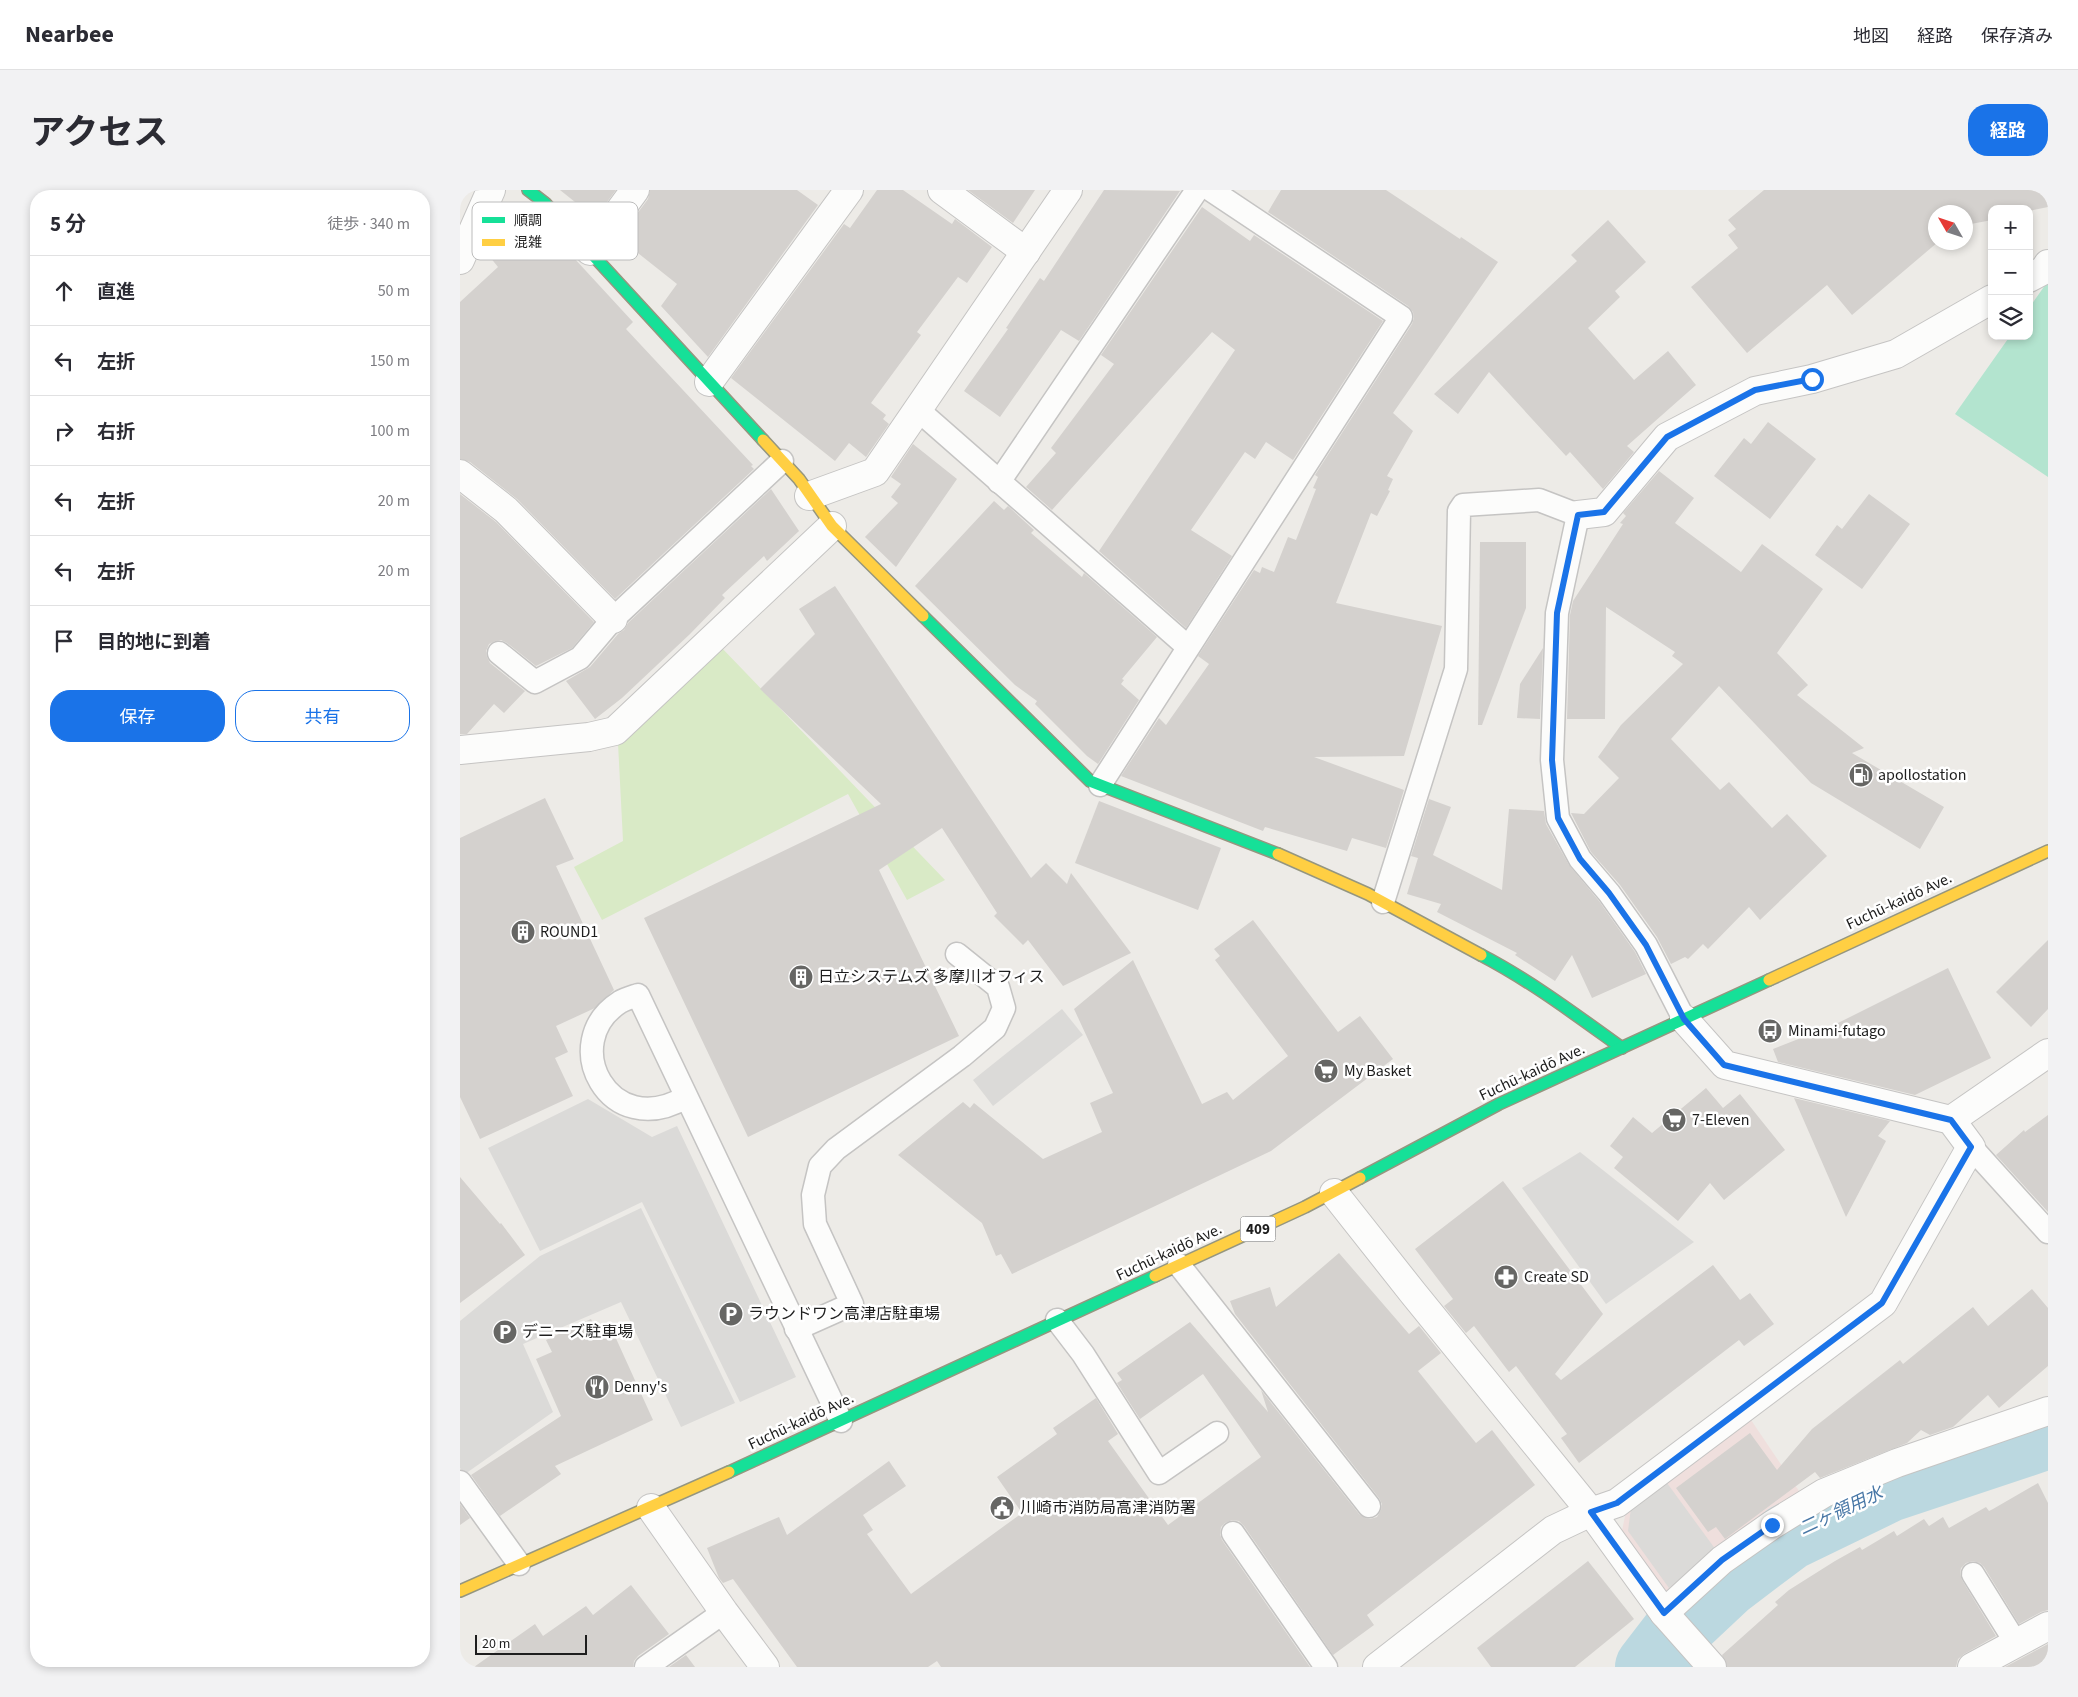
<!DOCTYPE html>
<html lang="ja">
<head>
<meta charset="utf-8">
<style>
	:root { --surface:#fff; --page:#f2f2f3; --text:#2b2b33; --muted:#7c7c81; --line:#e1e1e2; --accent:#1a73e8 }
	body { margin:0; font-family:"Source Sans 3","Noto Sans JP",sans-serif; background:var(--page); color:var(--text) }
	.controls { position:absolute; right:15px; top:15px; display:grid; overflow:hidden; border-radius:10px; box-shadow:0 2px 8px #0003 }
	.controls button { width:45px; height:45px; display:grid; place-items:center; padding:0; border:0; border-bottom:1px solid var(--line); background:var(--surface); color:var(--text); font:25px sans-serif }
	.compass { position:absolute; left:1468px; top:15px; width:45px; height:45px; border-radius:50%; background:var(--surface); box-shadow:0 2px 8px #0003; rotate:309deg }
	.scale { position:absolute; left:15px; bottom:12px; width:112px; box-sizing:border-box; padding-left:5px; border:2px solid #1e1e1e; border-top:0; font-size:14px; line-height:18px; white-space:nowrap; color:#1e1e1e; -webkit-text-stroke:4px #fff; paint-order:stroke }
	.stop { position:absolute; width:15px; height:15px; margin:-11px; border:4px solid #1a73e8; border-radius:50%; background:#fff }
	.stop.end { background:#1a73e8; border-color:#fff; box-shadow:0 1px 5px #0008 }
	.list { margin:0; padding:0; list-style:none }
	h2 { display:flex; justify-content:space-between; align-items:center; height:65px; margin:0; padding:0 20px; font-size:21px }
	h2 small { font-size:16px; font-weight:400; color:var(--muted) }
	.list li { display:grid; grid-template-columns:32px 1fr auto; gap:15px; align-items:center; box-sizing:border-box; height:70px; padding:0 20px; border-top:1px solid var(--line) }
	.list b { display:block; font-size:19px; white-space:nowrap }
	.list em { font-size:16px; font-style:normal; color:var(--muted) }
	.actions { display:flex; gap:10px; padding:15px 20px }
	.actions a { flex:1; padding:11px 0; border:1px solid var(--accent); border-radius:20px; text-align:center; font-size:18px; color:var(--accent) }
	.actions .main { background:var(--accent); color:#fff }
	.icon { flex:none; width:28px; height:28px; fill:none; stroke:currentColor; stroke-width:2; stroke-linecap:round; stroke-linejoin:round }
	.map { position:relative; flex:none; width:1588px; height:1477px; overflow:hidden; border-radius:20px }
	header { display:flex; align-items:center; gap:30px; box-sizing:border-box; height:70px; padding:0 25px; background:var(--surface); border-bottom:1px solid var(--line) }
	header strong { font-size:24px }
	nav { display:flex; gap:28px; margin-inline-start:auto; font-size:18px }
	.intro { display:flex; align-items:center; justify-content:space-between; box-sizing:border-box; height:120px; padding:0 30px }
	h1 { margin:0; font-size:35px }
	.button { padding:12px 22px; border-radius:20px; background:var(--accent); color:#fff; font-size:18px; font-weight:700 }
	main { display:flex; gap:30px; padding:0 30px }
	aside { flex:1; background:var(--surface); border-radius:20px; box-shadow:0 2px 8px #0003 }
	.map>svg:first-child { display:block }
	.commercial { fill:#efdfdd }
	.religious { fill:#dbdad8 }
	.grass { fill:#d9eac6 }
	.pitch { fill:#b3e4cf }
	.pier { fill:#dddcda }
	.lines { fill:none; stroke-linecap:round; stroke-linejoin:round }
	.river { stroke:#bbd8e0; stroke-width:68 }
	.building { fill:#d4d1ce }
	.lane-casing { stroke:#c5c4c3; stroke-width:25 }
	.street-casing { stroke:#c5c4c3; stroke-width:30 }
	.fast-casing { stroke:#95967f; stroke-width:14 }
	.slow-casing { stroke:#95967f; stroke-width:14 }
	.lane { stroke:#fcfcfb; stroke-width:22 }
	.street { stroke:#fcfcfb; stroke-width:28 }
	.fast { stroke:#16e098; stroke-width:11 }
	.slow { stroke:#ffcf43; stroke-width:11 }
	.route { stroke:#1a73e8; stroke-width:6 }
	.labels { text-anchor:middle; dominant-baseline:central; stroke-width:5; stroke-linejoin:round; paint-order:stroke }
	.shield { fill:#fff; stroke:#626262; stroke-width:1 }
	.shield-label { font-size:15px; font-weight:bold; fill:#1e1e1e }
	.poi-label { font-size:16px; fill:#1e1e1e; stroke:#fff; text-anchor:start }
	.street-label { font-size:16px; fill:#1e1e1e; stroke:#fff }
	.water-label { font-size:18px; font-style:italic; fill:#4877a6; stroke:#fff }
	.key { fill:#fff; stroke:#bcbcbc; stroke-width:1 }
	.key-label { font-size:14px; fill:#1e1e1e }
</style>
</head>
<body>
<header>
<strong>Nearbee</strong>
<nav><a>地図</a><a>経路</a><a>保存済み</a></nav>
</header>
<div class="intro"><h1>アクセス</h1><a class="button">経路</a></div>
<main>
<aside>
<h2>5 分<small>徒歩 · 340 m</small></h2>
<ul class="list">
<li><svg class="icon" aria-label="ahead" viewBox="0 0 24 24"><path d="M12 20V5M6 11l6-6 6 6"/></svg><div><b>直進</b></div><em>50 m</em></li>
<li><svg class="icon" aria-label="left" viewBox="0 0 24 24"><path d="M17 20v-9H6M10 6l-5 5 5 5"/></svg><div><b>左折</b></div><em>150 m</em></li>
<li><svg class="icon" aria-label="right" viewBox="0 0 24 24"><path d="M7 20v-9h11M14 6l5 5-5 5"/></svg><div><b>右折</b></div><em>100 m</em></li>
<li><svg class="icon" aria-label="left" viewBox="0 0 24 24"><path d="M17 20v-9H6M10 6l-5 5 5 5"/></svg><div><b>左折</b></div><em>20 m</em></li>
<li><svg class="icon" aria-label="left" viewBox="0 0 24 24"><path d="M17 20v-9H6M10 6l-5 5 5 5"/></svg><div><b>左折</b></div><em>20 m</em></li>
<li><svg class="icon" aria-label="arrive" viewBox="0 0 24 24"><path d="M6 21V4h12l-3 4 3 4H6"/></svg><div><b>目的地に到着</b></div></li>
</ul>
<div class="actions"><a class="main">保存</a><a>共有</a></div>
</aside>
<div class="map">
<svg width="1588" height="1477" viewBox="0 0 1588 1477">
	<rect width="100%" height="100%" fill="#edebe7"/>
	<polygon class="commercial" points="1289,1227 1343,1307 1208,1405 1162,1341 1167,1316"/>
	<g class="religious">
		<polygon points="602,819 623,845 533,916 513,890"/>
		<polygon points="128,909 192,947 217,936 336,1187 280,1212 182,1012 80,1061 28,958"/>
		<polygon points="1120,962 1234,1052 1146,1114 1062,998"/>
		<polygon points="181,1018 275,1213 221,1237 161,1112 63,1154 93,1222 5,1284 0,1278 0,1131 80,1066"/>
		<polygon points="1207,1293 1256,1360 1209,1398 1168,1341 1171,1318"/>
	</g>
	<polygon class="grass" points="259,455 485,690 447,710 388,604 142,730 114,677 163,651 158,553"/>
	<polygon class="pitch" points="1588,91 1588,287 1495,224 1550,146 1569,146 1569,118"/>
	<polygon class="pier" points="1228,1409 1251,1431 1216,1469 1192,1447"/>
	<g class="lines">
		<polyline class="river" points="1189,1477 1219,1438 1267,1393 1328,1347 1429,1298 1588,1245"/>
	</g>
	<g class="building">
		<polygon points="100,0 156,0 135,28"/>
		<polygon points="190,0 337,0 358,15 248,167 201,116 217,94 159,48 188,9"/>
		<polygon points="417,0 443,0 492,34 495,29 532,57 507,93 498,87 457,142 461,145 411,213 426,225 423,229 429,234 406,267 389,253 375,271 271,188 384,34 390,38"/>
		<polygon points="508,0 575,0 553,33"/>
		<polygon points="644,0 720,1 619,151 601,140 540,227 504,201 548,139 546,138 580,88 584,91"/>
		<polygon points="821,0 926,0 1000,49 1001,47 1038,72 933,223 953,241 927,286 933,289 928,300 930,301 917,326 911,323 876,413 982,436 944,566 854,567 944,600 926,658 892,648 887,661 805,637 803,641 661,586 699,528 706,535 749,474 738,466 794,380 800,383 802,377 814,382 828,347 836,350 856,299 853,298 858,287 855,285 952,134 954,128 953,122 948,116 808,22"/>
		<polygon points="1304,0 1588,0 1588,17 1569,21 1569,19 1532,19 1532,30 1511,34 1509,27 1506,30 1506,22 1476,22 1476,52 1478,52 1392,125 1367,95 1287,163 1231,97 1278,58 1268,45 1276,39 1268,30"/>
		<polygon points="742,17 790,51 794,45 923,131 833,270 806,252 795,269 785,262 731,340 772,366 726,438 639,361 775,160 752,142 592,320 566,297 596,263 591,258 654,174 641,165"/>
		<polygon points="1148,30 1186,72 1155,101 1160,107 1128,138 1174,190 1208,161 1236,195 1167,256 1174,262 1143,299 1110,262 1106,266 1029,182 998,224 974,204 1117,71 1111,65"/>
		<polygon points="58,33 114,68 173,132 166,139 293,275 291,276 294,279 155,409 57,309 10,272 0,269 0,112 38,77 26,62"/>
		<polygon points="1308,232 1356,269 1310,329 1254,286 1284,248 1291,254"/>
		<polygon points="453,254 497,289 436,377 405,347 438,313 431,307 441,294 431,287"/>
		<polygon points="1199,281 1234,308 1215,333 1281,382 1302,354 1363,399 1317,463 1348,495 1337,505 1404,558 1392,563 1484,617 1460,659 1351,593 1259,496 1211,549 1260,600 1269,592 1312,638 1327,624 1367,666 1300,730 1289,717 1248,759 1243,754 1228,769 1225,767 1211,774 1197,747 1160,695 1131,662 1111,623 1124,624 1159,588 1138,567 1161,535 1223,474 1212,466 1215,462 1146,417 1145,529 1107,529 1110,425 1113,411 1163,334 1160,333 1166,326 1163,323"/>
		<polygon points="311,299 339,341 307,371 304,366 262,405 265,408 230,444 162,508 135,529 106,491 130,477 158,444 164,440 168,433"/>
		<polygon points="0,304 36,332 134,432 112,458 76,476 47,453 41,450 35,451 29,454 26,461 27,467 30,473 65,501 44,523 34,514 7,544 0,544"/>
		<polygon points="1409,304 1450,334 1402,399 1355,365 1377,335 1382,339"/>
		<polygon points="534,311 544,320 548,316 574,340 571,343 622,387 624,383 697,447 662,489 664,490 661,494 679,510 638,574 627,566 575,514 577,511 555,495 455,396"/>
		<polygon points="1020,352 1066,352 1066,418 1022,535 1018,535"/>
		<polygon points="375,396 571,688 586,673 607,694 611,683 671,763 603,796 568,750 563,755 534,726 537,723 482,638 419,680 499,846 288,947 184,728 421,614 300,499 355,444 339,419"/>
		<polygon points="1083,458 1080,529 1057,528 1060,494"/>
		<polygon points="85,608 114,669 96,676 154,800 135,818 96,836 108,862 95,868 113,906 20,949 0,907 0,648"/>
		<polygon points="969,609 991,617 973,665 1042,700 1049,619 1084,621 1086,634 1109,675 1139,711 1175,762 1186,784 1132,808 1112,765 1095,791 1055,765 1057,763 977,722 981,714 947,704 958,668 951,666"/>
		<polygon points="639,611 761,658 738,720 615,673"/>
		<polygon points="793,730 878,842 900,826 933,869 811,961 552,1084 541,1064 536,1066 522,1033 438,965 503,912 510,918 514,913 583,969 642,942 630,913 653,903 614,819 673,770 742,914 767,902 773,910 828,866 755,770 760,766 754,759"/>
		<polygon points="1588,750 1588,819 1571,837 1536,802"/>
		<polygon points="1488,778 1531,868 1455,905 1318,872 1313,859 1374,835"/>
		<polygon points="1246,898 1263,918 1280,904 1325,960 1264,1010 1250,993 1218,1031 1154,978 1163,967 1150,956 1173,927 1192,943"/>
		<polygon points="1334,908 1430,931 1418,946 1426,951 1386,1027"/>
		<polygon points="1588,925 1588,1022 1536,965 1564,940 1565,942"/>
		<polygon points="0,987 40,1034 41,1033 65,1065 0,1113"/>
		<polygon points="1043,991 1143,1124 1095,1184 1101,1190 1253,1075 1280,1110 1290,1103 1314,1134 1284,1156 1279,1150 1119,1273 1101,1248 1107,1244 1056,1176 1049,1182 1014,1136 1006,1143 984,1116 993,1109 955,1059"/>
		<polygon points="879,1063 949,1144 959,1136 981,1163 958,1181 1016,1253 1032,1240 1075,1295 907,1425 914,1435 873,1465 784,1336 779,1331 772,1330 765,1333 761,1337 760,1344 762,1350 850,1477 481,1477 477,1471 468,1477 337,1477 273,1389 263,1393 259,1388 247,1358 319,1327 327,1345 429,1271 446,1296 403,1325 413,1340 407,1344 451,1404 562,1323 537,1287 597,1244 593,1238 636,1208 658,1244 648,1251 708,1335 801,1267 743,1184 680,1229 657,1193 662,1190 657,1183 730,1132 808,1222 801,1200 899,1324 905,1328 910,1329 917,1327 921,1320 922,1314 919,1308 775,1124 770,1111 810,1097 816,1117"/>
		<polygon points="1572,1099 1588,1118 1588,1176 1539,1218 1528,1205 1493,1237 1470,1245 1461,1240 1447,1253 1360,1288 1355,1282 1265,1349 1256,1337 1248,1342 1216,1298 1290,1243 1317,1280 1352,1239 1440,1170 1443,1174 1513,1117 1528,1136"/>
		<polygon points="131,1129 136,1140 149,1133 193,1230 95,1276 101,1284 40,1326 11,1285 101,1226 76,1169 92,1162 86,1150"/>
		<polygon points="1578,1293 1588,1313 1588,1420 1581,1422 1559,1434 1524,1377 1520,1373 1513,1371 1506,1373 1501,1378 1500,1384 1502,1390 1536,1446 1504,1464 1498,1469 1496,1477 1267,1477 1262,1465 1318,1415 1315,1412 1329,1400 1375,1371 1400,1357 1402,1360 1434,1341 1437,1346 1464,1329 1469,1336 1483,1327 1489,1338 1526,1317 1529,1321 1533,1319"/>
		<polygon points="0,1314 10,1328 0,1335"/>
		<polygon points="1128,1371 1174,1429 1115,1477 1031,1477 1017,1458"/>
		<polygon points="171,1395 209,1444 178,1466 174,1471 173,1477 14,1477 75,1434 83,1446 126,1416 133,1425"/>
		<polygon points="1588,1454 1588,1477 1545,1477"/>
		<polygon points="226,1465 235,1477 209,1477"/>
	</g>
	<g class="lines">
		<defs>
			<g id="lane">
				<polyline points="457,219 728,457"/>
				<polyline points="539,292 737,0"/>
				<polyline points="39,463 75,492 120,468 153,429 322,271"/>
				<polyline points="640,595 941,127 751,0"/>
				<polyline points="923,712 996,479 999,321 1003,315 1079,310 1118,325 1097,423 1092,570 1098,628 1120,669 1149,703 1186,755 1224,829"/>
				<path d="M226 907C149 953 97 852 160 812 165 809 172 807 178 805L381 1231"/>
				<polyline points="1511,957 1588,1042"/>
				<polyline points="719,1075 909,1316"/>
				<polyline points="597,1130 623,1164 699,1283 757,1243"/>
				<polyline points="336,1139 392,1114 355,1034 353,1005 360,976 376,959 502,866 535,838 544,818 538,797 497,764"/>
				<polyline points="0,1292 59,1374"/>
				<polyline points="773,1343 866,1477"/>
				<polyline points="1513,1384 1556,1453"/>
				<polyline points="186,1477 264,1422"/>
			</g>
			<g id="street">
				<polyline points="482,0 566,62"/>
				<polyline points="130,61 175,0"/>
				<polyline points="0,70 31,0"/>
				<polyline points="1569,88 1584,80 1588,74"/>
				<polyline points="249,192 389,0"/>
				<polyline points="0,284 46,320 153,429"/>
				<polyline points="349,306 415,282 608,0"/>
				<polyline points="1118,325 1144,322 1207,247 1295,201 1352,189 1436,164 1532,109"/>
				<polyline points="0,560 129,547 155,541 372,336"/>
				<polyline points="1491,930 1588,863"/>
				<polyline points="874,1003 953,1103 1131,1322 1204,1423 1252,1477"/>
				<polyline points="191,1318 264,1422 305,1477"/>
				<polyline points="1204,1423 1262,1370 1312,1335 1364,1303 1437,1273 1588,1221"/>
				<polyline points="917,1477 1093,1340 1131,1322 1157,1313 1423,1113 1511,957 1491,930 1265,875 1224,829"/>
				<polyline points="1512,1477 1588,1436"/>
			</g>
			<g id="fast">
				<polyline points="68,0 85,13 303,250"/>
				<polyline points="463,426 630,591 818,664"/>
				<path d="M1021 765C1071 791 1116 825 1162 858"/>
				<polyline points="900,988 1039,914 1309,790"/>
				<polyline points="269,1282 695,1086"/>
			</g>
			<g id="slow">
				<polyline points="303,250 339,289 372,336 463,426"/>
				<polyline points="818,664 908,704 1021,765"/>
				<polyline points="1309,790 1588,661"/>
				<polyline points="695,1086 845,1017 900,988"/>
				<polyline points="0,1401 269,1282"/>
			</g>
		</defs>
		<use href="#lane" class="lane-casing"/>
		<use href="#street" class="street-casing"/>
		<use href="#fast" class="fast-casing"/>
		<use href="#slow" class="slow-casing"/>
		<use href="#lane" class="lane"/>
		<use href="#street" class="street"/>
		<use href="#fast" class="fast"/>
		<use href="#slow" class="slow"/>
	</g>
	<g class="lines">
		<polyline class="route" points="1312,1335 1262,1370 1204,1423 1131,1322 1157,1313 1422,1113 1511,957 1491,930 1264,875 1224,829 1186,755 1149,703 1120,669 1098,628 1092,570 1097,423 1118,325 1144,322 1207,247 1295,200 1352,189"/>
	</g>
	<defs>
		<symbol id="fuel-disc" viewBox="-11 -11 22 22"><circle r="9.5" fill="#666664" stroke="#fff"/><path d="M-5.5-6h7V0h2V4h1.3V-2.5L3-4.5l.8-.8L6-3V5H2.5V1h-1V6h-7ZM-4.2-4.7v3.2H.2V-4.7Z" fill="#fff"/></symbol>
		<symbol id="building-disc" viewBox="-11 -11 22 22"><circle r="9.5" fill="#666664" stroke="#fff"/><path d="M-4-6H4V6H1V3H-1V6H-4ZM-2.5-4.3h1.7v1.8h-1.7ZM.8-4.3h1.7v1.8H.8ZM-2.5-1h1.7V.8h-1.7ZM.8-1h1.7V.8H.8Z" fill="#fff"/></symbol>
		<symbol id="bus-disc" viewBox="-11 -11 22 22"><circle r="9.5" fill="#666664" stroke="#fff"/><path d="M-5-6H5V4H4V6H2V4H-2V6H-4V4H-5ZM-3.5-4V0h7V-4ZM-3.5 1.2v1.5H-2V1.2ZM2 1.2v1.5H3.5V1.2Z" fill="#fff"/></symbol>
		<symbol id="supermarket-disc" viewBox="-11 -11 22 22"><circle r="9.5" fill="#666664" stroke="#fff"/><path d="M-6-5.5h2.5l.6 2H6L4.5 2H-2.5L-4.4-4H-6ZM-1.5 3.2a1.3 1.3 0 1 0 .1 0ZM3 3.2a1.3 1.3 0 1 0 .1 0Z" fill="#fff"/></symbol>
		<symbol id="pharmacy-disc" viewBox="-11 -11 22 22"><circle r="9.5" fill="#666664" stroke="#fff"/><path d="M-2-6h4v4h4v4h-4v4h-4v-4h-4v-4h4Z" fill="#fff"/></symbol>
		<symbol id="parking-disc" viewBox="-11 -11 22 22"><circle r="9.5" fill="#666664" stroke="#fff"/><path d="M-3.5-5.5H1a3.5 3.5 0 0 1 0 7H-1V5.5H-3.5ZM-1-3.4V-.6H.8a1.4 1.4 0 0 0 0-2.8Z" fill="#fff"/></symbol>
		<symbol id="restaurant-disc" viewBox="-11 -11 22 22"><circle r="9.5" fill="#666664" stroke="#fff"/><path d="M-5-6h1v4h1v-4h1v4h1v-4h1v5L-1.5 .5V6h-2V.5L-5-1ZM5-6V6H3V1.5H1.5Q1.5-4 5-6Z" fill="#fff"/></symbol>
		<symbol id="civic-disc" viewBox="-11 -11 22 22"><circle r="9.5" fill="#666664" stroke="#fff"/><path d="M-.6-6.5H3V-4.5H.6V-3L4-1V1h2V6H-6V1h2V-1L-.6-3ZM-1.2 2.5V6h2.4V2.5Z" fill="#fff"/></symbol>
	</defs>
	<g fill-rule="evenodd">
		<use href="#fuel-disc" x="1387" y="571" width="28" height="28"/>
		<use href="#building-disc" x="49" y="728" width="28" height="28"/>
		<use href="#building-disc" x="327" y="773" width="28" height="28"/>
		<use href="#bus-disc" x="1296" y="827" width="28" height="28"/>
		<use href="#supermarket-disc" x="852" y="867" width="28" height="28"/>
		<use href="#supermarket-disc" x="1200" y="916" width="28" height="28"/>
		<use href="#pharmacy-disc" x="1032" y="1073" width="28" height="28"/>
		<use href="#parking-disc" x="257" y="1110" width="28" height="28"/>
		<use href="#parking-disc" x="31" y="1128" width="28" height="28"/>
		<use href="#restaurant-disc" x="123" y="1183" width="28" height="28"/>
		<use href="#civic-disc" x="528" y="1304" width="28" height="28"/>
	</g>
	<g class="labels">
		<rect class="shield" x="780.5" y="1026.5" width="35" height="25" rx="4"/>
		<g class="shield-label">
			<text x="798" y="1039">409</text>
		</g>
		<g class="poi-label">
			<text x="1418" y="585">apollostation</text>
			<text x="80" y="742">ROUND1</text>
			<text x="358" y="787">日立システムズ 多摩川オフィス</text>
			<text x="1328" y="841">Minami-futago</text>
			<text x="884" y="881">My Basket</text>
			<text x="1232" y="930">7-Eleven</text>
			<text x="1064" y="1087">Create SD</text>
			<text x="288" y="1124">ラウンドワン高津店駐車場</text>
			<text x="62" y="1142">デニーズ駐車場</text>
			<text x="154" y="1197">Denny's</text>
			<text x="560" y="1318">川崎市消防局高津消防署</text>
		</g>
		<g class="street-label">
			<text transform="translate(1439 711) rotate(-25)">Fuchū-kaidō Ave.</text>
			<text transform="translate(1072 882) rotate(-25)">Fuchū-kaidō Ave.</text>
			<text transform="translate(709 1062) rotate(-25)">Fuchū-kaidō Ave.</text>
			<text transform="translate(341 1231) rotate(-25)">Fuchū-kaidō Ave.</text>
		</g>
		<g class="water-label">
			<text transform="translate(1381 1321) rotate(-25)">二ヶ領用水</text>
		</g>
	</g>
	<rect x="12" y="12" width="166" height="58" rx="8" class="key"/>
	<rect x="22" y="27" width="23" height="6" fill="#16e098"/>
	<rect x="22" y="49" width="23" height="7" fill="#ffcf43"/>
	<g class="key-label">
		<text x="54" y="35">順調</text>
		<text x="54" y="57">混雑</text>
	</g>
</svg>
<div class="controls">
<button>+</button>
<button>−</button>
<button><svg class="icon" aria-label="layers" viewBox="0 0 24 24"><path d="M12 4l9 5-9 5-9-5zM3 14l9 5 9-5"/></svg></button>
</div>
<svg class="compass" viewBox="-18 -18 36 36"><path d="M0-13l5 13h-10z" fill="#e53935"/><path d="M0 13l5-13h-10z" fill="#7c7c81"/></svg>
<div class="scale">20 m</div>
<div class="stop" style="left:1352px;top:189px"></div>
<div class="stop end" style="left:1312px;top:1335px"></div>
</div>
</main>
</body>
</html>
